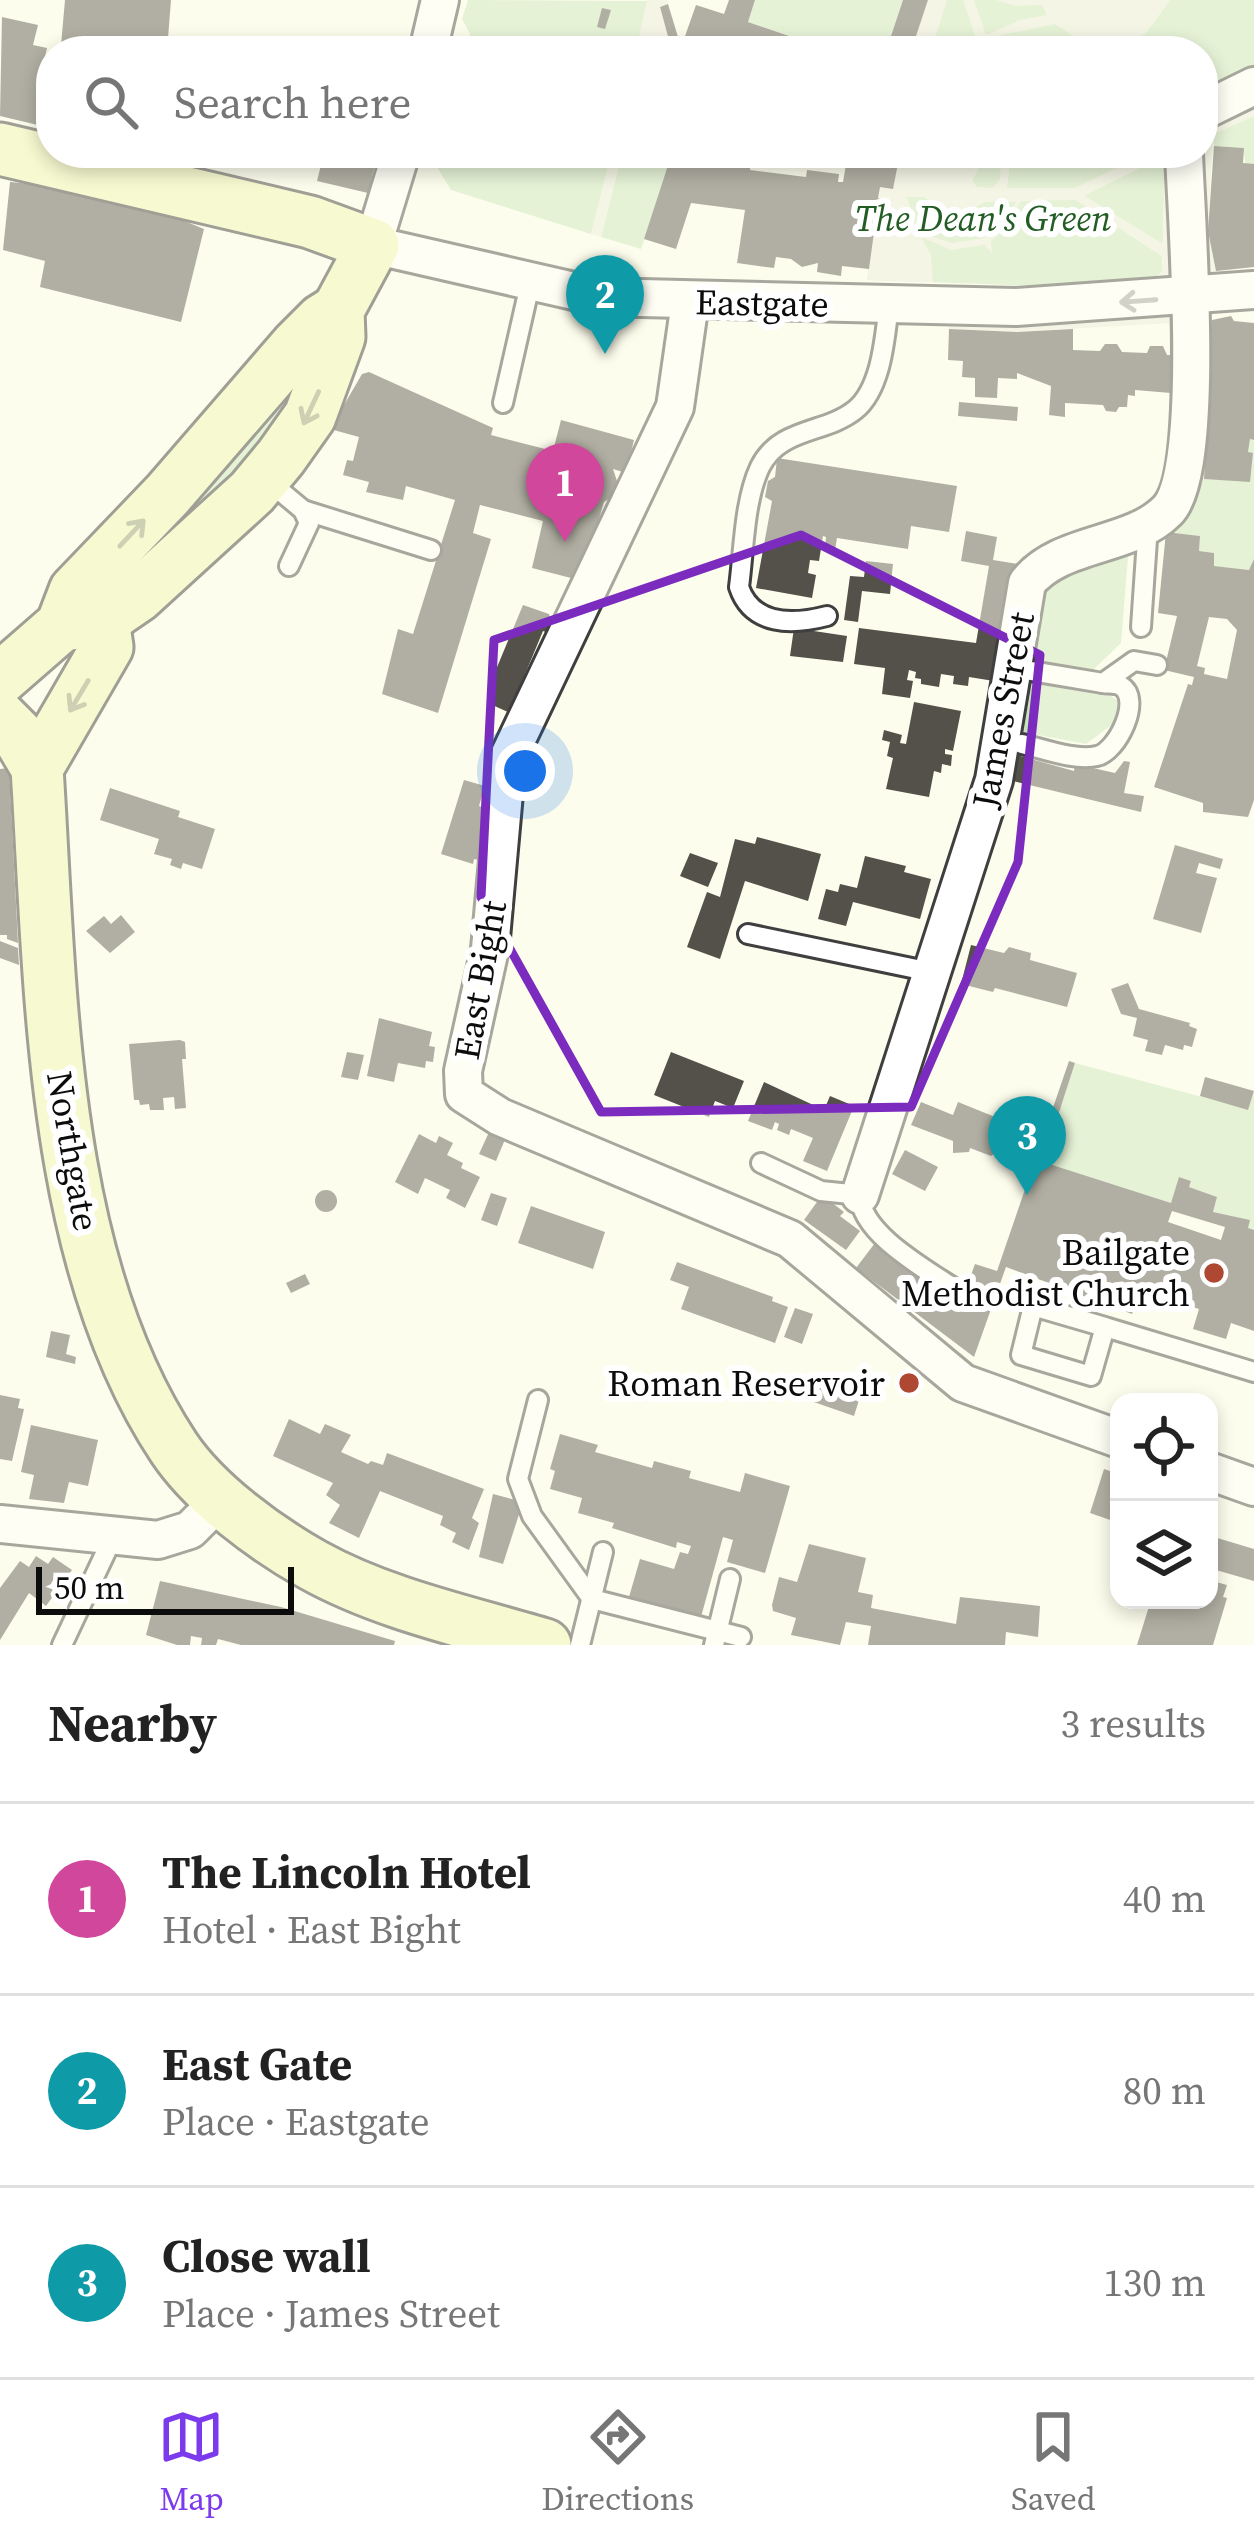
<!DOCTYPE html>
<html lang="en">
<head>
<meta charset="utf-8">
<style>
	:root { --surface:#fff; --page:#f6f6f6; --text:#222; --muted:#767676; --line:#e0e0e0; --accent:#7c3aed }
	body { margin:0; font-family:"Source Serif 4",serif; background:var(--page); color:var(--text) }
	.controls { position:absolute; right:36px; bottom:36px; display:grid; overflow:hidden; border-radius:24px; box-shadow:0 6px 18px #0003 }
	.controls button { width:108px; height:108px; display:grid; place-items:center; padding:0; border:0; border-bottom:3px solid var(--line); background:var(--surface); color:var(--text); font:60px sans-serif }
	.scale { position:absolute; left:36px; bottom:30px; width:258px; box-sizing:border-box; padding-left:12px; border:6px solid #0c0c0c; border-top:0; font-size:33px; line-height:42px; white-space:nowrap; color:#0c0c0c; -webkit-text-stroke:9px #fff; paint-order:stroke }
	.you { position:absolute; left:525px; top:771px; width:42px; height:42px; margin:-30px; border:9px solid #fff; border-radius:50%; background:#1a73e8; box-shadow:0 0 0 18px #1a73e833 }
	.badge { display:grid; place-items:center; width:78px; height:78px; border-radius:50%; background:var(--accent); color:#fff; font-size:39px; font-weight:700 }
	.pin { position:absolute; translate:-50% -99px; filter:drop-shadow(0 3px 6px #0008) }
	.pin::after { content:''; position:absolute; top:63px; width:42px; height:36px; background:inherit; clip-path:polygon(0 0,100% 0,50% 100%) }
	.list { margin:0; padding:0; list-style:none }
	h2 { display:flex; justify-content:space-between; align-items:center; height:156px; margin:0; padding:0 48px; font-size:51px }
	h2 small { font-size:39px; font-weight:400; color:var(--muted) }
	.list li { display:grid; grid-template-columns:78px 1fr auto; gap:36px; align-items:center; box-sizing:border-box; height:192px; padding:0 48px; border-top:3px solid var(--line) }
	.list b { display:block; font-size:45px; white-space:nowrap }
	.list p { margin:0; font-size:39px; white-space:nowrap; color:var(--muted) }
	.list em { font-size:39px; font-style:normal; color:var(--muted) }
	.icon { flex:none; width:66px; height:66px; fill:none; stroke:currentColor; stroke-width:2; stroke-linecap:round; stroke-linejoin:round }
	.map { position:relative; flex:none; width:1254px; height:1645px; overflow:hidden }
	.search { position:absolute; background:var(--surface); box-shadow:0 6px 18px #0003; left:36px; right:36px; top:36px; height:132px; display:flex; align-items:center; gap:30px; box-sizing:border-box; padding:0 42px; border-radius:48px; color:var(--muted); font-size:45px }
	.sheet { height:732px; background:var(--surface) }
	nav { display:flex; justify-content:space-around; align-items:center; box-sizing:border-box; height:168px; border-top:3px solid var(--line); background:var(--surface); font-size:33px; color:var(--muted) }
	nav a { display:grid; justify-items:center; gap:6px }
	nav .on { color:var(--accent) }
	.map>svg:first-child { display:block }
	.green { fill:#c7e4ba }
	.plaza { fill:#ecebdd; fill-rule:evenodd }
	.building { fill:#54504a; fill-rule:evenodd }
	.lines { fill:none; stroke-linecap:round; stroke-linejoin:round }
	.lane-casing { stroke:#3f3f3f; stroke-width:24 }
	.street-casing { stroke:#3f3f3f; stroke-width:42 }
	.secondary-casing { stroke:#2e2e2e; stroke-width:57 }
	.lane { stroke:#fff; stroke-width:18 }
	.street { stroke:#fff; stroke-width:36 }
	.secondary { stroke:#eff7ae; stroke-width:51 }
	.oneway { stroke:#9e9e9e }
	.oneway2 { stroke:#94996d }
	.marked { fill:none; stroke:#7b2cbf; stroke-width:9; stroke-linejoin:round }
	.poi-dot { fill:#ae4833; stroke:#fff; stroke-width:4.5 }
	.labels { text-anchor:middle; dominant-baseline:central; stroke-width:12; stroke-linejoin:round; paint-order:stroke }
	.park-label { font-size:36px; font-style:italic; fill:#235d24; stroke:#fff }
	.street-label { font-size:36px; fill:#0c0c0c; stroke:#fff }
	.poi-label { font-size:36px; fill:#0c0c0c; stroke:#fff; text-anchor:end }
</style>
</head>
<body>
<div class="map">
<svg width="1254" height="1645" viewBox="0 0 1254 1645">
	<rect width="100%" height="100%" fill="#fdfded"/>
	<g class="green">
		<polygon points="468,0 649,1 636,51 468,51 470,34 462,19"/>
		<polygon points="755,0 903,0 886,51 837,51 748,22"/>
		<polygon points="928,0 1254,0 1254,69 1203,93 1203,51 911,51"/>
		<polygon points="1254,116 1254,217 1243,148 1214,146 1213,134"/>
		<polygon points="439,153 590,153 610,159 591,234 451,190 437,167"/>
		<polygon points="622,153 672,153 641,249 601,237"/>
		<polygon points="900,153 1165,153 1162,272 1153,279 1065,287 867,280 875,225 882,222 885,203 878,198 880,187 893,189"/>
		<polygon points="325,334 281,412 226,484 129,584 154,529"/>
		<polygon points="1250,439 1254,440 1254,564 1249,570 1214,566 1214,553 1199,551 1200,536 1166,532 1186,515 1204,479 1250,481 1253,454 1248,452"/>
		<polygon points="1129,545 1121,643 1092,671 1028,659 1044,583"/>
		<polygon points="1025,681 1109,695 1117,700 1117,721 1086,744 1017,731"/>
		<polygon points="1075,1063 1247,1109 1254,1094 1254,1230 1248,1228 1249,1220 1213,1212 1217,1197 1189,1187 1191,1181 1180,1177 1171,1203 1043,1162"/>
	</g>
	<g class="plaza">
		<polygon points="647,0 667,0 668,4 660,7 669,39 679,37 674,51 636,51"/>
		<polygon points="928,0 947,0 931,51 911,51"/>
		<polygon points="963,0 974,0 986,35 1020,20 1047,15 1042,5 1016,6 996,0 1170,0 1147,32 1128,43 1105,46 1084,43 1055,24 1001,35 981,51 972,51 977,41"/>
		<path d="M1254 69V116L1213 134 1208 231 1216 271 1153 279 1162 273 1163 257 1076 200 1021 201 1007 228 991 241 992 253 984 245 951 250 921 237 931 255 933 282 867 280 875 225 882 222 885 203 878 198 880 187 893 189 900 153H976L979 168 972 181 977 187 993 188 1000 179 1001 153H1011L1007 188H1075L1147 153H1203V93ZM1165 156 1163 244 1085 196V195ZM907 197H924L944 213 959 215 985 202H1016L1002 226 983 238 952 243 930 236 915 223Z"/>
		<polygon points="590,153 622,153 601,237 591,234 610,159"/>
		<polygon points="1177,315 1177,420 1169,421 1175,355 1172,323 1017,332 949,329 950,322 1020,323"/>
	</g>
	<g class="building">
		<polygon points="65,0 171,0 167,51 61,45"/>
		<polygon points="729,0 755,0 748,22 834,51 674,51 679,37 684,39 696,5 724,14"/>
		<polygon points="903,0 928,0 911,51 886,51"/>
		<polygon points="668,4 678,37 669,40 660,7"/>
		<polygon points="602,8 611,10 605,29 597,27"/>
		<polygon points="2,17 38,25 33,45 47,48 38,89 50,91 42,126 0,116"/>
		<polygon points="1214,146 1244,148 1243,163 1254,164 1254,267 1216,271 1208,231"/>
		<polygon points="324,153 378,153 368,193 317,181"/>
		<polygon points="672,153 752,153 750,170 806,177 807,170 839,174 838,182 843,182 848,153 900,153 893,189 880,187 878,198 885,202 882,222 875,225 869,269 842,266 841,276 817,272 818,263 802,267 791,259 776,257 774,268 737,263 745,210 691,203 676,249 644,239"/>
		<polygon points="10,182 114,192 204,229 181,322 40,287 45,261 3,250"/>
		<polygon points="1231,316 1234,321 1254,323 1254,440 1250,439 1248,452 1253,453 1250,482 1204,479 1212,320"/>
		<polygon points="949,329 1017,332 1073,329 1073,350 1100,351 1105,344 1117,344 1122,352 1147,353 1150,346 1163,346 1167,355 1175,355 1171,393 1135,390 1135,396 1128,395 1127,407 1119,407 1116,412 1106,411 1103,405 1065,403 1065,417 1049,415 1051,386 1017,373 1017,379 998,378 997,398 975,397 975,378 962,377 963,361 948,360"/>
		<polygon points="369,372 493,428 491,435 553,451 561,420 634,440 626,473 613,469 618,484 612,497 604,502 591,546 575,579 532,568 543,521 480,505 473,533 491,539 438,713 382,694 398,629 413,634 455,500 406,486 403,500 366,492 369,482 343,475 347,460 353,461 359,437 330,429 362,374"/>
		<polygon points="959,402 1018,407 1017,421 958,416"/>
		<polygon points="777,458 957,486 949,532 911,526 908,549 837,538 835,550 825,549 826,537 823,536 819,561 810,560 808,573 816,575 812,598 756,588 772,501 765,497 768,481 775,477"/>
		<polygon points="966,531 997,537 993,560 1018,564 1000,682 969,677 968,686 953,684 954,676 941,674 939,687 921,684 921,679 915,678 916,672 909,670 907,680 913,681 910,698 882,694 885,668 854,664 859,628 976,643 989,566 961,561"/>
		<path d="M1166 532 1200 536 1199 551 1214 553V566L1249 570 1254 559V800L1248 817 1203 812V803L1154 787 1188 684 1192 685 1194 677 1164 670 1177 616 1158 613ZM1209 617 1227 619 1237 630 1227 679 1204 674 1205 668 1197 666Z"/>
		<polygon points="866,561 893,564 890,594 862,591 858,622 844,620 850,576 864,577"/>
		<polygon points="523,605 549,614 552,625 548,633 543,631 518,691 522,693 510,713 488,703 494,685 490,684"/>
		<polygon points="794,628 847,636 843,662 790,656"/>
		<polygon points="914,702 961,711 953,751 945,749 945,754 952,755 951,766 942,764 941,773 934,771 929,797 886,789 893,758 887,756 890,742 882,740 884,730 902,735 900,743 906,744"/>
		<polygon points="1013,754 1074,771 1075,764 1115,773 1124,761 1130,762 1124,793 1144,796 1141,812 1009,780"/>
		<polygon points="9,768 18,943 7,939 7,935 0,935 0,769"/>
		<polygon points="464,780 485,786 479,806 488,809 481,832 487,834 479,860 474,859 473,864 441,854"/>
		<polygon points="110,788 180,811 178,817 215,829 202,869 183,863 181,869 170,865 172,859 154,854 159,839 100,820"/>
		<polygon points="757,837 821,854 808,901 745,881 720,959 687,947 707,892 720,897 735,839 755,844"/>
		<polygon points="1175,845 1223,859 1220,869 1199,863 1196,873 1217,878 1201,933 1153,919"/>
		<polygon points="690,853 718,863 708,887 680,876"/>
		<polygon points="865,856 906,866 904,872 931,879 920,919 853,902 846,926 818,919 826,889 838,892 840,884 857,888"/>
		<polygon points="121,915 135,932 110,953 86,931 104,916 111,924"/>
		<polygon points="0,941 18,948 19,965 0,958"/>
		<polygon points="971,945 1004,953 1009,947 1031,953 1030,960 1077,973 1067,1007 995,988 993,992 961,984"/>
		<polygon points="1128,983 1139,1009 1190,1023 1189,1026 1197,1029 1192,1047 1184,1045 1183,1050 1165,1045 1162,1055 1145,1051 1148,1040 1133,1036 1137,1018 1121,1014 1111,989"/>
		<polygon points="379,1018 432,1032 429,1046 435,1047 433,1062 426,1061 425,1068 398,1063 394,1082 367,1076"/>
		<polygon points="180,1040 185,1042 186,1059 182,1059 186,1108 175,1109 174,1097 163,1098 164,1110 150,1110 149,1104 140,1105 139,1100 134,1100 129,1044"/>
		<polygon points="347,1052 364,1055 358,1080 341,1077"/>
		<polygon points="671,1052 744,1081 733,1108 715,1101 709,1117 654,1095"/>
		<path d="M1069 1061 1075 1063 1043 1162 1171 1203 1179 1177 1191 1181 1189 1187 1217 1197 1213 1212 1250 1220 1248 1228 1254 1230V1331L1231 1323 1226 1339 1193 1329 1199 1309 1141 1289 1132 1314 1006 1267 974 1357 856 1268 878 1239 961 1302 975 1264 997 1271ZM1172 1211 1225 1227 1221 1240 1168 1222Z"/>
		<polygon points="1205,1077 1254,1091 1248,1110 1200,1096"/>
		<polygon points="764,1082 824,1110 830,1096 854,1106 827,1171 803,1161 813,1138 791,1129 789,1135 777,1130 779,1124 775,1122 772,1130 748,1121"/>
		<polygon points="921,1102 953,1115 958,1102 1005,1121 997,1142 1001,1149 991,1156 970,1148 969,1152 953,1153 953,1141 911,1125"/>
		<polygon points="490,1130 506,1137 496,1161 479,1154"/>
		<polygon points="419,1134 436,1143 439,1136 453,1143 447,1155 463,1163 461,1168 480,1177 465,1208 446,1198 450,1190 425,1178 418,1194 395,1182"/>
		<polygon points="905,1150 938,1167 925,1191 892,1174"/>
		<circle cx="326" cy="1201" r="11"/>
		<polygon points="491,1193 507,1198 497,1226 481,1220"/>
		<polygon points="822,1195 844,1212 840,1216 860,1231 846,1250 804,1220"/>
		<polygon points="531,1206 605,1232 593,1269 518,1243"/>
		<polygon points="677,1262 773,1297 772,1301 788,1307 775,1343 681,1309 689,1287 670,1280"/>
		<polygon points="305,1274 310,1284 291,1293 286,1283"/>
		<polygon points="795,1308 813,1314 802,1344 784,1337"/>
		<polygon points="51,1331 70,1335 66,1354 76,1357 75,1364 46,1357"/>
		<polygon points="814,1384 859,1400 854,1416 808,1400"/>
		<polygon points="0,1395 20,1399 18,1408 24,1409 12,1461 0,1459"/>
		<polygon points="289,1419 320,1434 325,1424 351,1435 341,1452 368,1464 371,1461 383,1465 387,1453 484,1489 472,1518 479,1523 469,1550 452,1542 456,1533 440,1525 443,1516 380,1491 359,1538 329,1523 340,1505 326,1495 333,1483 273,1456"/>
		<polygon points="31,1425 98,1440 88,1486 69,1482 64,1503 29,1499 34,1475 21,1472"/>
		<polygon points="560,1434 598,1445 595,1452 652,1468 654,1461 691,1471 689,1478 740,1492 745,1473 790,1486 765,1573 727,1562 733,1540 723,1537 701,1617 629,1597 640,1559 674,1569 680,1552 688,1554 691,1546 677,1542 676,1548 612,1528 614,1523 578,1513 582,1498 550,1489 555,1471 550,1469"/>
		<polygon points="1104,1469 1119,1474 1119,1523 1090,1513"/>
		<polygon points="493,1494 523,1502 503,1564 479,1557"/>
		<polygon points="1214,1537 1254,1549 1254,1581 1209,1568"/>
		<polygon points="809,1544 866,1558 858,1592 873,1595 871,1608 956,1624 960,1597 1040,1606 1038,1637 1006,1632 1005,1645 868,1645 871,1626 846,1622 840,1645 791,1635 796,1618 773,1611 772,1605 779,1577 797,1582"/>
		<polygon points="36,1556 48,1564 53,1557 72,1570 46,1606 29,1593 0,1640 0,1588 20,1561 29,1567"/>
		<polygon points="1209,1580 1227,1585 1223,1597 1227,1598 1213,1645 1137,1645 1151,1600 1209,1600"/>
		<polygon points="160,1581 281,1607 395,1641 394,1645 241,1645 218,1639 216,1645 201,1645 202,1638 191,1636 190,1645 177,1645 146,1635"/>
	</g>
	<g class="lines">
		<defs>
			<g id="lane">
				<polyline points="503,403 531,280"/>
				<polyline points="267,480 303,510 309,523 289,566"/>
				<polyline points="303,510 431,550"/>
				<path d="M827 616C792 625 752 626 739 587 744 550 744 501 760 467 780 427 825 434 855 410 882 388 885 336 889 304"/>
				<polyline points="1141,627 1148,525"/>
				<polyline points="1013,668 1103,683 1134,661 1157,665"/>
				<path d="M1022 744C1044 749 1075 761 1097 756 1117 752 1143 699 1121 686 1116 683 1109 684 1103 683"/>
				<polyline points="748,934 931,972"/>
				<path d="M761 1163 821 1191 860 1195C860 1236 935 1274 967 1297"/>
				<polyline points="1105,1327 1033,1306 1021,1355 1091,1376 1105,1327 1254,1372"/>
				<polyline points="538,1400 518,1479 532,1516 592,1599 741,1637"/>
				<polyline points="62,1645 113,1537"/>
				<polyline points="580,1645 603,1552"/>
				<polyline points="714,1645 730,1579"/>
			</g>
			<g id="street">
				<polyline points="428,51 440,0"/>
				<polyline points="1203,111 1254,86"/>
				<polyline points="401,153 373,245 600,297 1016,307 1254,290"/>
				<polyline points="690,302 675,407 507,760 490,949 463,1071 464,1094 500,1117 790,1239 963,1383 1119,1439"/>
				<path d="M860 1195 994 780 1027 583C1060 541 1130 548 1167 511 1207 472 1186 216 1184 153"/>
				<polyline points="1209,1471 1254,1487"/>
				<polyline points="0,1524 158,1540 190,1530 220,1500"/>
			</g>
			<g id="secondary">
				<polyline points="0,149 310,222 373,245 338,310 339,337 310,416 281,457 252,492 138,596 103,620 62,625"/>
				<polyline points="0,679 62,625 75,591 168,494 297,345 322,320 338,310"/>
				<path d="M0 717 17 734 37 768C51 986 49 1260 174 1448 205 1494 265 1538 313 1565 383 1604 468 1622 545 1645"/>
				<polyline points="37,768 107,647 103,620"/>
			</g>
		</defs>
		<use href="#lane" class="lane-casing"/>
		<use href="#street" class="street-casing"/>
		<use href="#secondary" class="secondary-casing"/>
		<use href="#lane" class="lane"/>
		<use href="#street" class="street"/>
		<use href="#secondary" class="secondary"/>
	</g>
	<defs><path id="oneway-shaft" d="M-6 0H5M1.5-3L5.5 0L1.5 3" fill="none" stroke-width="1.6" stroke-linecap="round" stroke-linejoin="round" transform="scale(3)"/></defs>
	<use class="oneway" href="#oneway-shaft" transform="translate(1138 301) rotate(176)"/>
	<g class="oneway2">
		<use href="#oneway-shaft" transform="translate(311 408) rotate(115)"/>
		<use href="#oneway-shaft" transform="translate(132 533) rotate(-47)"/>
		<use href="#oneway-shaft" transform="translate(79 696) rotate(121)"/>
	</g>
	<path d="M0 0H1254V1645H0ZM801 535 1040 655 1018 862 911 1107 601 1112 481 897 494 640Z" fill="#fdfded" fill-opacity=".55" fill-rule="evenodd"/>
	<path class="marked" d="M801 535 1040 655 1018 862 911 1107 601 1112 481 897 494 640Z"/>
	<g class="poi-dot">
		<circle cx="1214" cy="1273" r="12"/>
		<circle cx="909" cy="1383" r="12"/>
	</g>
	<g class="labels">
		<g class="park-label">
			<text x="983" y="218">The Dean's Green</text>
		</g>
		<g class="street-label">
			<text transform="translate(762 303) rotate(1)">Eastgate</text>
			<text transform="translate(1003 710) rotate(-79)">James Street</text>
			<text transform="translate(480 980) rotate(-80)">East Bight</text>
			<text transform="translate(73 1151) rotate(80)">Northgate</text>
		</g>
		<g class="poi-label">
			<text x="1190" y="1252">Bailgate<tspan x="1190" dy="41">Methodist Church</tspan></text>
			<text x="885" y="1383">Roman Reservoir</text>
		</g>
	</g>
</svg>
<div class="controls">
<button><svg class="icon" aria-label="locate" viewBox="0 0 24 24"><circle cx="12" cy="12" r="6"/><path d="M12 2v4M12 18v4M2 12h4M18 12h4"/></svg></button>
<button><svg class="icon" aria-label="layers" viewBox="0 0 24 24"><path d="M12 4l9 5-9 5-9-5zM3 14l9 5 9-5"/></svg></button>
</div>
<div class="scale">50 m</div>
<div class="you"></div>
<div class="pin badge" style="left:565px;top:542px;background:#d1479c">1</div>
<div class="pin badge" style="left:605px;top:354px;background:#0f9aa8">2</div>
<div class="pin badge" style="left:1027px;top:1195px;background:#0f9aa8">3</div>
<div class="search"><svg class="icon" aria-label="search" viewBox="0 0 24 24"><circle cx="10" cy="10" r="6"/><path d="M15 15l6 6"/></svg>Search here</div>
</div>
<section class="sheet">
<h2>Nearby<small>3 results</small></h2>
<ul class="list">
<li><span class="badge" style="background:#d1479c">1</span><div><b>The Lincoln Hotel</b><p>Hotel · East Bight</p></div><em>40 m</em></li>
<li><span class="badge" style="background:#0f9aa8">2</span><div><b>East Gate</b><p>Place · Eastgate</p></div><em>80 m</em></li>
<li><span class="badge" style="background:#0f9aa8">3</span><div><b>Close wall</b><p>Place · James Street</p></div><em>130 m</em></li>
</ul>
</section>
<nav>
<a class="on"><svg class="icon" aria-label="map" viewBox="0 0 24 24"><path d="M3 6l6-2 6 2 6-2v14l-6 2-6-2-6 2zM9 4v14M15 6v14"/></svg>Map</a>
<a><svg class="icon" aria-label="directions" viewBox="0 0 24 24"><path d="M12 3l9 9-9 9-9-9zM9 14v-3h6M13 9l2 2-2 2"/></svg>Directions</a>
<a><svg class="icon" aria-label="saved" viewBox="0 0 24 24"><path d="M7 4h10v16l-5-4-5 4z"/></svg>Saved</a>
</nav>
</body>
</html>
